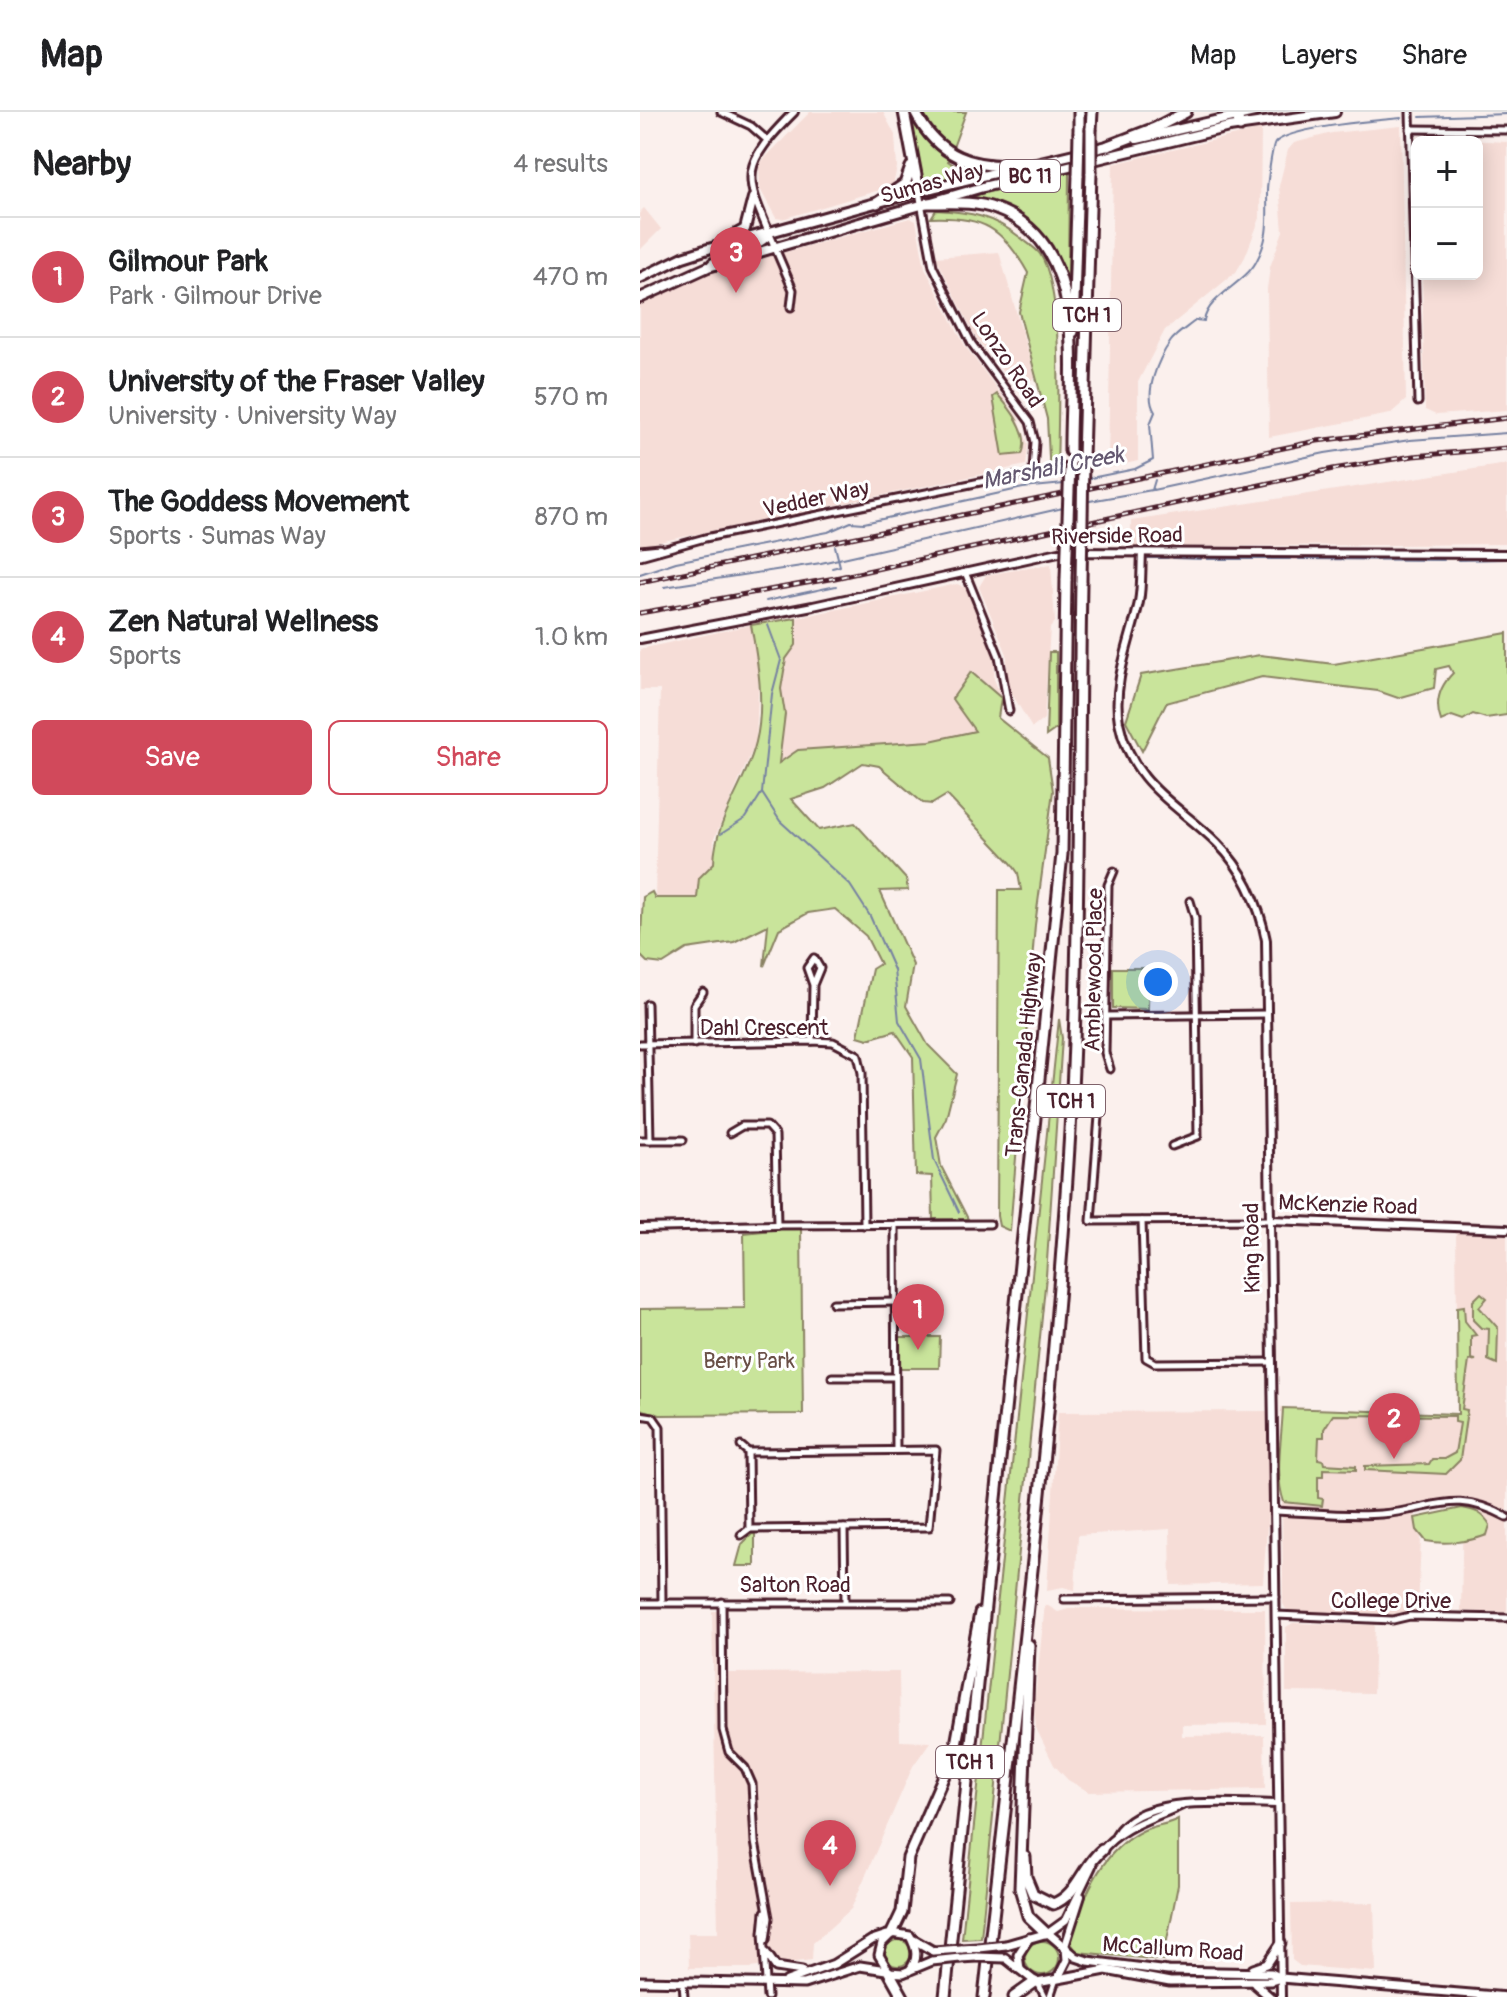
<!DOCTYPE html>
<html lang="en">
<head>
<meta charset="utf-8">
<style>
	:root { --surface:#fff; --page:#f6f6f6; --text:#202124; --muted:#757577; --line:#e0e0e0; --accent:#d1495b }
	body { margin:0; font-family:Pangolin,sans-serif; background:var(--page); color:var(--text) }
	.controls { position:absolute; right:24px; top:24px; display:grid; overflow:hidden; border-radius:12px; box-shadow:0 4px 20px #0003 }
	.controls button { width:72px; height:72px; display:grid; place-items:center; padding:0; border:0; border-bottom:2px solid var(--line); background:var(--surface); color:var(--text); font:40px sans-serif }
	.you { position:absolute; left:518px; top:870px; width:28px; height:28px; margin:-20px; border:6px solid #fff; border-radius:50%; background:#1a73e8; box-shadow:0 0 0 12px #1a73e833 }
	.badge { display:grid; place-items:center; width:52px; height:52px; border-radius:50%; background:var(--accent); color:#fff; font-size:26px; font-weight:700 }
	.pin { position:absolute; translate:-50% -66px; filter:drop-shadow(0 2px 4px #0008) }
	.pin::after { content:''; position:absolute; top:42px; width:28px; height:24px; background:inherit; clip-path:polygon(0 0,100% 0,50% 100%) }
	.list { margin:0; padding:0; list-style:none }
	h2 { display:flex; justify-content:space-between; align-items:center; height:104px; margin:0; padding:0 32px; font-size:34px }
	h2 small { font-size:26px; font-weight:400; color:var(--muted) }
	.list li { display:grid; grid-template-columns:52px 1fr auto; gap:24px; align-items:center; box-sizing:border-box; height:120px; padding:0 32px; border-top:2px solid var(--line) }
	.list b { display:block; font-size:30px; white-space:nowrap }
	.list p { margin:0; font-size:26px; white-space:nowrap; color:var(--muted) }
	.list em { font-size:26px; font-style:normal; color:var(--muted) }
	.actions { display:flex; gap:16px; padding:24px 32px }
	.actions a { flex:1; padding:18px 0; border:2px solid var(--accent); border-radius:12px; text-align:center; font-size:28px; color:var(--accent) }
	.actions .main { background:var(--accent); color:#fff }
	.map { position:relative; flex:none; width:867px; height:1885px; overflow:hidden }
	header { display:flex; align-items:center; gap:48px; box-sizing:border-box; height:112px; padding:0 40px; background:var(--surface); border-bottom:2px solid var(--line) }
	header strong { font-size:38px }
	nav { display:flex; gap:44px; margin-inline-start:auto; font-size:28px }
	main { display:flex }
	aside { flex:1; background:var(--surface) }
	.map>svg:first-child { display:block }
	.built { fill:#f6ddd7 }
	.green { fill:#c9e49b; stroke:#8a8263; stroke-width:2 }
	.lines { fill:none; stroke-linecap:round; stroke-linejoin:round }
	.stream { stroke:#7681a1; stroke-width:2 }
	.minor-casing { stroke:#4a1f2b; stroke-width:11 }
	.tertiary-casing { stroke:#4a1f2b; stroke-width:12 }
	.secondary-casing { stroke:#4a1f2b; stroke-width:13 }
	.trunk-casing { stroke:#4a1f2b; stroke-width:14 }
	.motorway-casing { stroke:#4a1f2b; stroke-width:15 }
	.minor { stroke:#fff; stroke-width:5 }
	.tertiary { stroke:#fff; stroke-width:6 }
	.secondary { stroke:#fff; stroke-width:7 }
	.trunk { stroke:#fff; stroke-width:8 }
	.motorway { stroke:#fff; stroke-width:9 }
	.rail-casing { stroke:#4a1f2b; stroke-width:5 }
	.rail { stroke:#fff; stroke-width:2; stroke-dasharray:6; stroke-linecap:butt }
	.secondary-bridge-casing { stroke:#4a1f2b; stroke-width:13; stroke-linecap:butt }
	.motorway-bridge-casing { stroke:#4a1f2b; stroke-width:15; stroke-linecap:butt }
	.secondary-bridge { stroke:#fff; stroke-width:7 }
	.motorway-bridge { stroke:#fff; stroke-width:9 }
	.labels { text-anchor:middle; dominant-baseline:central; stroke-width:6; stroke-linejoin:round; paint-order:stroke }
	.shield { fill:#fff; stroke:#80626b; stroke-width:2 }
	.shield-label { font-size:20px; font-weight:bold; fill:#4a1f2b }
	.street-label { font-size:22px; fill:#4a1f2b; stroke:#fff }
	.park-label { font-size:22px; fill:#6a5047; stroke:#fff }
	.water-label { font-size:24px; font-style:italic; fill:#645870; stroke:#fff }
</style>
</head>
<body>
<header>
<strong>Map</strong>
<nav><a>Map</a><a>Layers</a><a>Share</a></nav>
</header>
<main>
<aside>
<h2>Nearby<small>4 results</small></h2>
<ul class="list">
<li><span class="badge">1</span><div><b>Gilmour Park</b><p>Park · Gilmour Drive</p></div><em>470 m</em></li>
<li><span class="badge">2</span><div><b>University of the Fraser Valley</b><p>University · University Way</p></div><em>570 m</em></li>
<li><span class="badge">3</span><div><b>The Goddess Movement</b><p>Sports · Sumas Way</p></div><em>870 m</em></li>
<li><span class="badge">4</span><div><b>Zen Natural Wellness</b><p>Sports</p></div><em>1.0 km</em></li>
</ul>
<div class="actions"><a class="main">Save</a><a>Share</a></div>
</aside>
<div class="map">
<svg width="867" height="1885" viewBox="0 0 867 1885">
	<rect width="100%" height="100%" fill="#fbf0ed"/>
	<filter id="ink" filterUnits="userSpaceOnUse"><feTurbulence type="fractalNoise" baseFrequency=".0125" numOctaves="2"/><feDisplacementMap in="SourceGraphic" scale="16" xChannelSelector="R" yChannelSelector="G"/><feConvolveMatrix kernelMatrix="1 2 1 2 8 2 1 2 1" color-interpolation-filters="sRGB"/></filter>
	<g filter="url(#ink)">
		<g class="built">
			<polygon points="170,0 243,0 255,23 257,55 253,74 142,107 136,106 120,77 119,52"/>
			<polygon points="761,14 766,288 750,302 629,325 627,177 630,155 643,119 639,74 648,38 654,31 692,21"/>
			<polygon points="621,17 620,106 605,145 596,160 525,218 498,270 498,349 468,356 473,52"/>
			<polygon points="783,26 867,30 867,298 796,303 785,298 782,162 837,162 837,30 781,30"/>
			<polygon points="4,96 21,117 0,138 0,100"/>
			<polygon points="270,106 276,109 285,156 325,234 378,305 388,332 386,353 0,434 0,193 37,172 77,159"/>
			<polygon points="359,140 395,265 379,279 336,226 296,145"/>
			<polygon points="867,352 867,432 491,435 491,409"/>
			<polygon points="411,452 415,510 410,516 404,607 392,616 371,580 367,567 367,542 339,475 346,463"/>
			<polygon points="317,472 326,476 355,546 354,567 360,582 336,619 290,629 158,638 139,652 145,602 141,577 146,547 156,533 156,506"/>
			<polygon points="111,513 119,559 116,630 74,727 74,751 59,766 57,787 15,786 20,578 0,578 0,537"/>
			<polygon points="816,1121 867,1123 867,1501 821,1499 823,1393 808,1392 775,1402 781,1426 778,1498 753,1504 648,1500 643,1492 641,1295 818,1302"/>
			<polygon points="630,1299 631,1359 623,1471 531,1473 530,1417 438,1423 435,1478 423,1475 407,1478 418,1300"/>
			<polygon points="405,1492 418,1500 432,1496 625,1497 626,1612 542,1613 542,1624 624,1623 625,1677 449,1680 428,1668 414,1653 396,1616 394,1595"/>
			<polygon points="72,1499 87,1499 88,1561 259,1560 260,1629 290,1630 273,1654 211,1797 173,1831 172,1848 110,1856 49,1856 48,1821 78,1821"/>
			<polygon points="653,1511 735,1513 733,1581 646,1580 646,1515"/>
			<polygon points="734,1791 736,1860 660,1854 652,1848 651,1792"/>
		</g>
		<g class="green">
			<polygon points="272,0 326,0 308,49 318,56 335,59 290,70 282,66 270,6"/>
			<path d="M429 60 428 170C405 112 386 104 329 85Z"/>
			<path d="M296 98C331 100 353 104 381 126 387 131 396 136 400 142 426 181 417 315 417 366L410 364 407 307 379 200 388 161C363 116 343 104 291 106Z"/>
			<path d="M357 282C370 296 391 322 382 342L363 344 353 285Z"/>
			<path d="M156 506V533L146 547 141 577 145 602 139 651 158 638 290 629 335 619 312 587 331 560 361 586 358 606 408 646 413 679 395 813 370 1119 359 1114 357 1104 359 778H381L378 761 371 751 307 683 292 692 283 691 239 654 223 651 185 676 151 687 179 718 215 711 266 767 268 778 240 779 273 853 266 894 288 933 317 962 306 1006 296 1025 301 1054 328 1107H293L292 1064 276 1063 273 945 255 919 228 927 218 924 232 857 240 852 226 824 195 797 168 801 139 817 124 854 128 813 94 830 47 837 23 852 7 850 0 843 3 785 12 780 15 786H57L59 766 74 751C75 706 106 673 116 630 125 593 118 550 111 513Z"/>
			<path d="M867 521V603L846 606 833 602 823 608 812 604 801 609C794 590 799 575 813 561L809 554 796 557 794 576 758 586 738 579 622 565 526 591 502 639 486 609 501 563 620 543 694 552Z"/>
			<polygon points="409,540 416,540 416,617 406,624"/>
			<polygon points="473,856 509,856 508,897 473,896"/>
			<polygon points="419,907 422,926 406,1164 341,1826 322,1827"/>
			<polygon points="161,1115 163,1302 20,1303 0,1297 0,1197 105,1196 104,1121"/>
			<polygon points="841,1181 847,1186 839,1195 858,1216 857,1252 848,1248 849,1217 841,1216 833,1208 833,1189"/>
			<path d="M824 1194 825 1209 836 1223 831 1224V1247L836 1248 829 1249 822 1297 827 1298 820 1348 806 1362 725 1358V1354L789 1352 792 1347H804L815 1341 820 1311 815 1310V1304L693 1303 684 1317V1325H679L678 1347 683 1348 684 1352 716 1354V1358L683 1357V1364H678V1386L683 1387 682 1394 644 1390C634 1363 642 1326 643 1296L818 1302 817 1195Z"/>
			<polygon points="256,1225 300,1225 299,1256 256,1256"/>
			<path d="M822 1396C835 1398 843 1401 850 1413L847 1423C828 1430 805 1433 786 1429L777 1418 775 1406Z"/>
			<polygon points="112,1422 115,1422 115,1454 96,1454 102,1432"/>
			<path d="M538 1707V1773L523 1848 437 1840 431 1831C441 1788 461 1739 502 1719 514 1713 527 1713 538 1707Z"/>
			<circle cx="258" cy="1841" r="13"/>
			<circle cx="402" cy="1846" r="17"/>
		</g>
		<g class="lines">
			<g class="stream">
				<polyline points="780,5 867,2"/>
				<path d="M446 367 495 357 513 348 510 312 515 300C503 282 518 247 531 229 537 221 548 215 556 208L564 209C568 184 604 172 616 150 630 125 627 106 627 79 627 72 632 35 635 31 648 15 737 8 761 6"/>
				<polyline points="513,378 685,341 770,328 867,321"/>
				<polyline points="444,390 512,378 515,368"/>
				<polyline points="505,446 528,446"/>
				<polyline points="533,446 561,447"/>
				<polyline points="567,447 650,447"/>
				<polyline points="659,447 804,448"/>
				<polyline points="818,448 867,447"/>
				<polyline points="192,456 200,454 195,434"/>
				<polyline points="0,462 36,450 188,420 211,410 224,411 383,376 424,372"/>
				<polyline points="24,475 181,451 423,396"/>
				<polyline points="126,489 196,474"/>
				<polyline points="128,513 141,548 132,582 122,681 140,709 210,773 230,804 254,858 259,909 281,947 294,1048 319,1100"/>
				<polyline points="81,722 106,706 121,682"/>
			</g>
			<defs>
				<g id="minor">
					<polyline points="81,0 111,14 127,28"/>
					<polyline points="770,0 778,290"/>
					<polyline points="770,17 867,18"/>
					<polyline points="135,136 153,178 151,195"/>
					<polyline points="0,444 65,426 360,366 388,364 393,359 395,330 390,310 332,232 293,154 279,80"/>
					<polyline points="325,460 359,544 369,599"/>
					<polyline points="7,892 10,1028"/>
					<polyline points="466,904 626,902"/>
					<polyline points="172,929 173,873 167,856 174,846 180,856 173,873"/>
					<polyline points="0,932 172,929 193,930 218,943 222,961 224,1113"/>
					<polyline points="54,932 54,893 63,880"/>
					<polyline points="470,957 465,941 468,773 474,759"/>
					<polyline points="459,1004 451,1109 630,1108"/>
					<polyline points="90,1021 102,1014 127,1014 135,1023 137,1113 350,1112"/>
					<polyline points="0,1028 43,1028"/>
					<polyline points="532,1034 558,1024 555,806 550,789"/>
					<polyline points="502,1109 506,1246 515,1251 632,1250"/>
					<polyline points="255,1112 256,1338"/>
					<polyline points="193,1191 255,1190"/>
					<polyline points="192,1265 255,1265"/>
					<polyline points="0,1303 13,1305 20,1315 22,1490"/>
					<polyline points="101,1334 108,1340"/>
					<path d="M634 1399C669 1400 706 1405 741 1402 795 1398 812 1376 867 1405"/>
					<polyline points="204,1416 205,1489"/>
					<polyline points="101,1423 109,1417 289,1415 296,1338 108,1340 109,1417"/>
					<polyline points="424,1487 636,1485"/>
					<polyline points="82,1490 83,1618 89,1640 105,1656 112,1672 115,1730 129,1806 126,1828"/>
					<polyline points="0,1491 310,1491"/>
					<polyline points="636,1503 753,1508 770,1504 867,1506"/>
					<polyline points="125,1800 123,1821 127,1885"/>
					<polyline points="43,1870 44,1885"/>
					<polyline points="398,1871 405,1885"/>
					<polyline points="410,1885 416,1867"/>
				</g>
				<g id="tertiary">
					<path d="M135 135C105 64 96 58 154 0"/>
					<path d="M502 441C501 457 502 474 499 490 491 528 472 570 479 610 492 674 538 692 577 731 604 758 619 791 626 828L641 1885"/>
					<polyline points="0,527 173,494 419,440 867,442"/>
					<polyline points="630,1108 867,1117"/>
					<polyline points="0,1116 137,1113"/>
					<path d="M476 1723C500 1680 595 1692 638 1692"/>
					<path d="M460 1741C481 1713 513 1707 542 1693"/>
					<polyline points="408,1821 426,1808 452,1754"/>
					<polyline points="425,1834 441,1784"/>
				</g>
				<g id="secondary">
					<polyline points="0,439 20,437"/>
					<polyline points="274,1828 293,1839"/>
					<polyline points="366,1833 408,1821 436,1845 448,1849 528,1859 631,1861 641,1866 867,1885"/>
					<polyline points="321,1837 338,1836"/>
					<polyline points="126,1841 136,1855 162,1859"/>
					<polyline points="320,1846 337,1845"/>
					<polyline points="365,1846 397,1871 466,1858 530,1870 631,1869 641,1866"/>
					<polyline points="380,1857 378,1843 389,1826"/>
					<polyline points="613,1857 627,1852 641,1831"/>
					<path d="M269 1859C279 1847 277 1837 270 1824L252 1821 242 1831 239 1843 249 1860 263 1861 292 1849"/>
					<polyline points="418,1866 427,1848 426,1836"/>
					<polyline points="0,1869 164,1872 220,1854 246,1858"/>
					<polyline points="147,1869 194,1852 232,1828 247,1823"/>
					<polyline points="615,1872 630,1885"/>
				</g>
				<g id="trunk">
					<polyline points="497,27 614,0"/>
					<polyline points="82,130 105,117 113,86"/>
					<path d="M72 152C89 138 115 138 129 122"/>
					<polyline points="0,166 43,145 68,137 279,79 472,33"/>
					<polyline points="0,186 68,155 343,75 589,15 695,0"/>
				</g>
				<g id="motorway">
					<polyline points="264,0 279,79"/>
					<path d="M275 0C298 45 333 57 381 53"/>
					<polyline points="596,0 600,14"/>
					<polyline points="451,17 452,0"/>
					<polyline points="439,20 439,0"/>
					<polyline points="468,34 515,16 546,0"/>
					<polyline points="237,91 265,72 271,55"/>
					<path d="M288 91C311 91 335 89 356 97 451 131 429 259 430 339"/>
					<polyline points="433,220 438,63"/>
					<polyline points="443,347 451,60"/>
					<polyline points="389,1533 380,1776 388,1804 406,1821"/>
					<path d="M385 1745 386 1765 393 1782 413 1792C437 1784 443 1753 462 1738"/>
					<polyline points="252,1821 262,1800 268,1746 315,1638 340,1501"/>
					<polyline points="249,1860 263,1885"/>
					<polyline points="305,1885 422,742 426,467"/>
					<path d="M344 1885C376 1597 413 1308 430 1019 440 837 438 653 441 470"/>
					<polyline points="374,1885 395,1870"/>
				</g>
			</defs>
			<use href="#minor" class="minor-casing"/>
			<use href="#tertiary" class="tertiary-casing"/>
			<use href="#secondary" class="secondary-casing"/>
			<use href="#trunk" class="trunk-casing"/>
			<use href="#motorway" class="motorway-casing"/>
			<use href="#minor" class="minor"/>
			<use href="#tertiary" class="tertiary"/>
			<use href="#secondary" class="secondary"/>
			<use href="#trunk" class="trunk"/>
			<use href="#motorway" class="motorway"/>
			<defs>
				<g id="rail">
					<polyline points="0,470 677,329 867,306"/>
					<polyline points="0,501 195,466 693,357 773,344 867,336"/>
				</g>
			</defs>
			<use href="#rail" class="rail-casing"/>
			<use href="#rail" class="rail"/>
			<defs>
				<g id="secondary-bridge">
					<polyline points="338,1836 366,1833"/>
					<polyline points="293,1839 321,1837"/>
					<polyline points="337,1845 365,1846"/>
					<polyline points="292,1849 320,1846"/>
				</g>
				<g id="motorway-bridge">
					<polyline points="451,60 451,17"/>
					<polyline points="438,63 439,20"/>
					<polyline points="426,467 430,349"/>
					<polyline points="441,470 443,347"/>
				</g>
			</defs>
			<use href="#secondary-bridge" class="secondary-bridge-casing"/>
			<use href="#motorway-bridge" class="motorway-bridge-casing"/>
			<use href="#secondary-bridge" class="secondary-bridge"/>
			<use href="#motorway-bridge" class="motorway-bridge"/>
		</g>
	</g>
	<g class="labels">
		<g class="shield">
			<rect x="360" y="48" width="60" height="32" rx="6"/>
			<rect x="413" y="187" width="68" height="32" rx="6"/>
			<rect x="397" y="973" width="68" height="32" rx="6"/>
			<rect x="296" y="1634" width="68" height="32" rx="6"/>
		</g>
		<g class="shield-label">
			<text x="390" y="64">BC 11</text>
			<text x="447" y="203">TCH 1</text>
			<text x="431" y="989">TCH 1</text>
			<text x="330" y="1650">TCH 1</text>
		</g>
		<g class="street-label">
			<text transform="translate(292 71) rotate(-15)">Sumas Way</text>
			<text transform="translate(367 248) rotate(56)">Lonzo Road</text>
			<text transform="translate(176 387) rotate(-12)">Vedder Way</text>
			<text transform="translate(477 424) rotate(-1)">Riverside Road</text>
			<text transform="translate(454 858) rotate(-89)">Amblewood Place</text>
			<text x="124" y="916">Dahl Crescent</text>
			<text transform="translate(384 943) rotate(-84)">Trans-Canada Highway</text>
			<text transform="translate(708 1093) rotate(2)">McKenzie Road</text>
			<text transform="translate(612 1136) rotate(-91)">King Road</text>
			<text x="155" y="1473">Salton Road</text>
			<text x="751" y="1489">College Drive</text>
			<text transform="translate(533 1837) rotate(4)">McCallum Road</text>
		</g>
		<g class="park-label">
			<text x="109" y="1249">Berry Park</text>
		</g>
		<g class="water-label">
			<text transform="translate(413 356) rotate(-11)">Marshall Creek</text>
		</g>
	</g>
</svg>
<div class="controls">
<button>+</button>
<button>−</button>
</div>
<div class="you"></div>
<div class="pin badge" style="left:278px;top:1238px">1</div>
<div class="pin badge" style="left:754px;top:1347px">2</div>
<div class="pin badge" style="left:96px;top:181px">3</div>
<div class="pin badge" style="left:190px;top:1774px">4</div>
</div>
</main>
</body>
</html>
